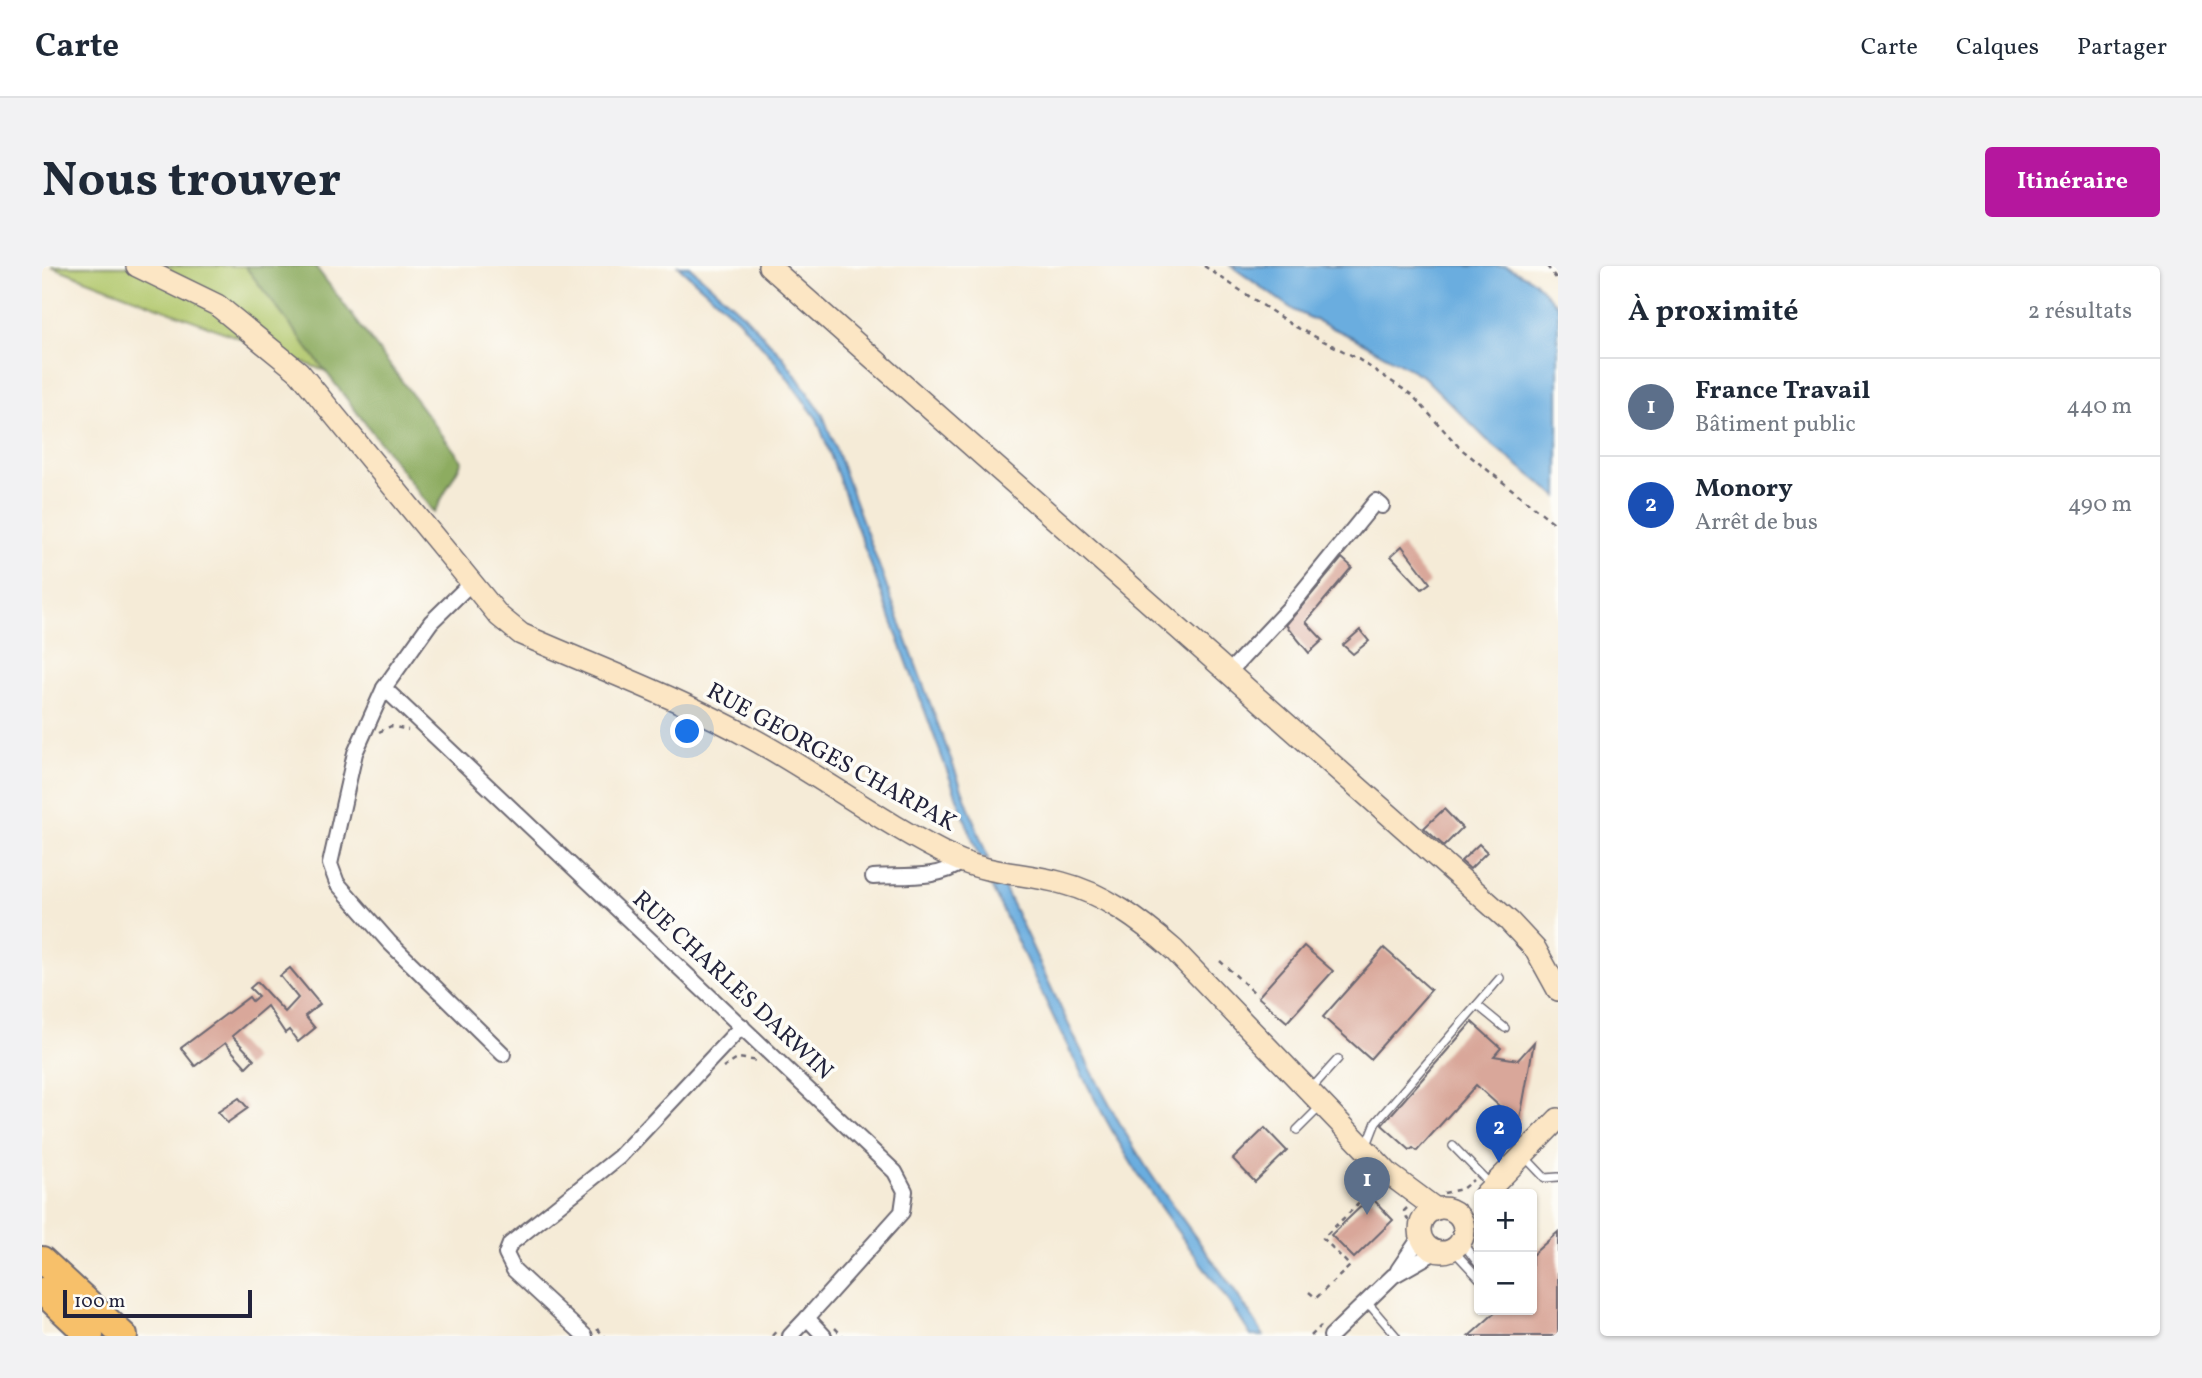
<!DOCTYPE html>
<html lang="fr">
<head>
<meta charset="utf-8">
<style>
	:root { --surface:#fff; --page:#f2f2f3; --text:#1f2937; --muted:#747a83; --line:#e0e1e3; --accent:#b5179e }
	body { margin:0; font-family:Vollkorn,serif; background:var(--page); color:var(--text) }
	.controls { position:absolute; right:21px; bottom:21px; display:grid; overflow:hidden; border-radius:7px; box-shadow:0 2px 5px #0004 }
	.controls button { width:63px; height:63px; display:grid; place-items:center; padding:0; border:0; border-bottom:2px solid var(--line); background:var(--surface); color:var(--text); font:35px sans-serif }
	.scale { position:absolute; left:21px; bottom:18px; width:189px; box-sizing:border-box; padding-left:7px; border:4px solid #22223b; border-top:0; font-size:19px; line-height:24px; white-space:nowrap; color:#22223b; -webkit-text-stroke:5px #fdfcf7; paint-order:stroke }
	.you { position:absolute; left:646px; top:466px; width:24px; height:24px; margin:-18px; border:5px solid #fff; border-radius:50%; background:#1a73e8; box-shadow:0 0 0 10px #1a73e833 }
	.badge { display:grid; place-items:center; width:46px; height:46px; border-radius:50%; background:var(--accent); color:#fff; font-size:23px; font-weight:700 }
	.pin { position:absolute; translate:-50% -58px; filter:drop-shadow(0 2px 4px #0008) }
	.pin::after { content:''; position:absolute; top:37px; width:24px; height:21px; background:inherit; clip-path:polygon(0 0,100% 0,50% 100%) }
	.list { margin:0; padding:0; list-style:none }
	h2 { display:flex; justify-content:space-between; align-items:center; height:91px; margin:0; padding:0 28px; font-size:30px }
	h2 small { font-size:23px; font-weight:400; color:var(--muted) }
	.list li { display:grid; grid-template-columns:46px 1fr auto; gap:21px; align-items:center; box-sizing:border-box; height:98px; padding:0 28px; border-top:2px solid var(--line) }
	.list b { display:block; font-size:26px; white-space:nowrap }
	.list p { margin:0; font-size:23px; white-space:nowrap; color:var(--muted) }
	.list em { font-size:23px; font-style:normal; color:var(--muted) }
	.map { position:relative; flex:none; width:1516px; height:1070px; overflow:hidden; border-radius:7px }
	header { display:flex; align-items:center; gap:42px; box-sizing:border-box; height:98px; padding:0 35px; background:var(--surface); border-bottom:2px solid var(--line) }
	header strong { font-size:33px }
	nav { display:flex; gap:38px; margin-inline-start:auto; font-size:24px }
	.intro { display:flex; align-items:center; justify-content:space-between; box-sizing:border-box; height:168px; padding:0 42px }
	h1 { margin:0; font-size:49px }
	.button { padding:18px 32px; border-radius:7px; background:var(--accent); color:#fff; font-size:24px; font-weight:700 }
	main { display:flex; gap:42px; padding:0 42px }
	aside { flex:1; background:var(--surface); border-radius:7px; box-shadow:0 2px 5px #0004 }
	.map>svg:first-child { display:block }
	.green { fill:#b2c86d; stroke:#6a7554; stroke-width:2 }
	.forest { fill:#8dac60; stroke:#58674e; stroke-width:2 }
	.water { fill:#6aaddf; stroke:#46688d; stroke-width:2 }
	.building { fill:#d9a79a }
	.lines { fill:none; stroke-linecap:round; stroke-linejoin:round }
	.lane-casing { stroke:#6c6872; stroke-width:10 }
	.street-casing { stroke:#6c6872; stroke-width:18 }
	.secondary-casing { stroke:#6c6872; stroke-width:24 }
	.highway-casing { stroke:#6c6872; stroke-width:30 }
	.path { stroke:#6c6872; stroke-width:2.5; stroke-dasharray:5 5; stroke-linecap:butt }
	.lane { stroke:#fff; stroke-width:7 }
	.street { stroke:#fff; stroke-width:14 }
	.secondary { stroke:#fce6c4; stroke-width:21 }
	.highway { stroke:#f7c06b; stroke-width:26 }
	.labels { text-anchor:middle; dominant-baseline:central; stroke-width:7; stroke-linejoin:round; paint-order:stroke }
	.street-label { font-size:24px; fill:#22223b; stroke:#fdfcf7 }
</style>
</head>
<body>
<header>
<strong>Carte</strong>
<nav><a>Carte</a><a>Calques</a><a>Partager</a></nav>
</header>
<div class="intro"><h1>Nous trouver</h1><a class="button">Itinéraire</a></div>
<main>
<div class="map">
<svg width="1516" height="1070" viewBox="0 0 1516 1070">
	<rect width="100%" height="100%" fill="#fdfcf7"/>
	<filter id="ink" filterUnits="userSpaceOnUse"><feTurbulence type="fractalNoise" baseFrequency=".0143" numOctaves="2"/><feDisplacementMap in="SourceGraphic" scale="14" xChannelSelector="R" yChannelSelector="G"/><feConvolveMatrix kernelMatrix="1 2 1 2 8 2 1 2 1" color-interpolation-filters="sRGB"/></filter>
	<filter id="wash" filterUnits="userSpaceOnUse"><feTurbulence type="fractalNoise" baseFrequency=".00686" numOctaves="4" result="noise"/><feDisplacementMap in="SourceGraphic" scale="28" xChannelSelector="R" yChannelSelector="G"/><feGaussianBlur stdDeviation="1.57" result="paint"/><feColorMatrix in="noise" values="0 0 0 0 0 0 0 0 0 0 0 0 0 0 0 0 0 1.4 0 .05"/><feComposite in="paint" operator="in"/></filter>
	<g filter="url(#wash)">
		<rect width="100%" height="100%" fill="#f5ebd7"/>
		<polygon class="green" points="9,0 203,0 286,106"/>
		<polygon class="forest" points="203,0 273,0 420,195 392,247"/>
		<g class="water">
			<polygon points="636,0 647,0 702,49 741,91 781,149 946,593 937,591 775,153 733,95 696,53"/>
			<polygon points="1189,0 1464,0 1491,14 1516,40 1516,231 1448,177 1382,111 1310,71 1253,45"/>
			<path d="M947 616 960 617C1005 710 1047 812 1103 899 1140 957 1186 1010 1222 1070H1209C1173 1011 1127 959 1091 900 1036 810 993 711 947 616Z"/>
		</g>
		<g id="blocks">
			<g class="building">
				<polygon points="1360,280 1388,317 1380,323 1349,290"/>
				<polygon points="1300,292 1310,301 1264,356 1281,374 1267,387 1244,359"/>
				<polygon points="1318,364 1327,375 1311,388 1301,379"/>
				<polygon points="1402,543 1420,562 1402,580 1382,562"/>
				<polygon points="1437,578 1445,586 1428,603 1419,595"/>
				<polygon points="1262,680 1291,705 1245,756 1216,731"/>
				<polygon points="1342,682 1389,724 1328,793 1281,751"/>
				<polygon points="248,702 278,738 263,750 273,762 256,776 247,764 243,767 225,740 190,770 212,793 204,801 183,777 153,800 139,782 207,731 210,735 216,730 208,722 215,716 243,746 256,732 238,710"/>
				<polygon points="1430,756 1459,782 1452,790 1476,794 1492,776 1477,858 1434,819 1375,885 1371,882 1368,884 1340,859"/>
				<polygon points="197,832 206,842 185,857 176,846"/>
				<polygon points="1223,862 1245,885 1213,916 1191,893"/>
				<polygon points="1329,931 1351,954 1312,992 1289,969"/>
				<polygon points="1516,966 1516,1070 1427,1070 1456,1044 1490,1044 1490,989"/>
			</g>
		</g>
	</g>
	<g filter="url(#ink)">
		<use href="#blocks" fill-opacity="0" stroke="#6c6872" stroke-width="2"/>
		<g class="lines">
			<defs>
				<g id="lane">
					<polyline points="1435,739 1463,762"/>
					<polyline points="1268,824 1296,793"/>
					<polyline points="1255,864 1278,841"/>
					<polyline points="1325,879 1334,856 1458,712"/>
					<polyline points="1411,880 1449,919"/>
					<polyline points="1483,891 1503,912 1516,911"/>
					<polyline points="1419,975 1437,999"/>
					<polyline points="1410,983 1437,1012"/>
					<polyline points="1325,1036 1354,1070"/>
				</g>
				<g id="street">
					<polyline points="430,316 389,356 342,422 313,487 288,598 295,617 347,676 461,788"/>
					<polyline points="1187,406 1248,341 1334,235 1340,240"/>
					<polyline points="342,422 853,906 863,925 860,946 765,1052 782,1070"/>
					<path d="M831 611C860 609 896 614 920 596"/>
					<polyline points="1356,1004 1379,970"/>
					<polyline points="543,1070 472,1004 464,988 468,978 577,891 700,760"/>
					<polyline points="748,1070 765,1052"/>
					<polyline points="1289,1070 1351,1010 1395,985"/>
				</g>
				<g id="secondary">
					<path d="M95 0 175 39 257 106 457 350 479 368C556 402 637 432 711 473 779 510 841 558 912 592 946 608 983 607 1020 617 1063 628 1099 655 1132 684L1347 908 1394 943"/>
					<polyline points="727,0 1467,655 1494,684 1516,724"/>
					<polyline points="1443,928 1516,853"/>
					<circle cx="1400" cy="964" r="22"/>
				</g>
				<g id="highway">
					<polyline points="0,994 82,1070"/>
					<polyline points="0,1025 48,1070"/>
				</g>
			</defs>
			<use href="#lane" class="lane-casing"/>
			<use href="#street" class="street-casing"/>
			<use href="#secondary" class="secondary-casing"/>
			<use href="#highway" class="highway-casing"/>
			<g class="path">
				<polyline points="1162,0 1250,59 1313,91 1370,129 1418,182 1516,260"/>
				<polyline points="1505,0 1516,15"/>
				<polyline points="337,466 349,460 366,464"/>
				<polyline points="1178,695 1215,729"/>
				<polyline points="681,802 697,792 716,795"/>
				<polyline points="1402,927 1420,923 1431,914"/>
				<polyline points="1365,942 1362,945 1369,961"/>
				<polyline points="1429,974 1437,948"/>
				<polyline points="1267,1026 1274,1032 1308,1000 1281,972 1337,918"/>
				<polyline points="793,1062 801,1070"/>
				<polyline points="555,1063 563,1070"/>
				<polyline points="730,1070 736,1063"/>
				<polyline points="1269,1070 1279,1060"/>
			</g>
			<use href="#lane" class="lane"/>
			<use href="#street" class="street"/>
			<use href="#secondary" class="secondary"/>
			<use href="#highway" class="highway"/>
		</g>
	</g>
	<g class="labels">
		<g class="street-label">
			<text transform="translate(789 492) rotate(29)">RUE GEORGES CHARPAK</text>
			<text transform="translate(690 720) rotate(43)">RUE CHARLES DARWIN</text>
		</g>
	</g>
</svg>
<div class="controls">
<button>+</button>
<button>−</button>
</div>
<div class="scale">100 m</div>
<div class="you"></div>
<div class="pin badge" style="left:1325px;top:949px;background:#5c6f8a">1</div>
<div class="pin badge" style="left:1457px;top:897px;background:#1a4fb4">2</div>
</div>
<aside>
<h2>À proximité<small>2 résultats</small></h2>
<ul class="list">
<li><span class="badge" style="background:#5c6f8a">1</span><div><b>France Travail</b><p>Bâtiment public</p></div><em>440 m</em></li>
<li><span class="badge" style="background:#1a4fb4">2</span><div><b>Monory</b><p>Arrêt de bus</p></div><em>490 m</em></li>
</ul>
</aside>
</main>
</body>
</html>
